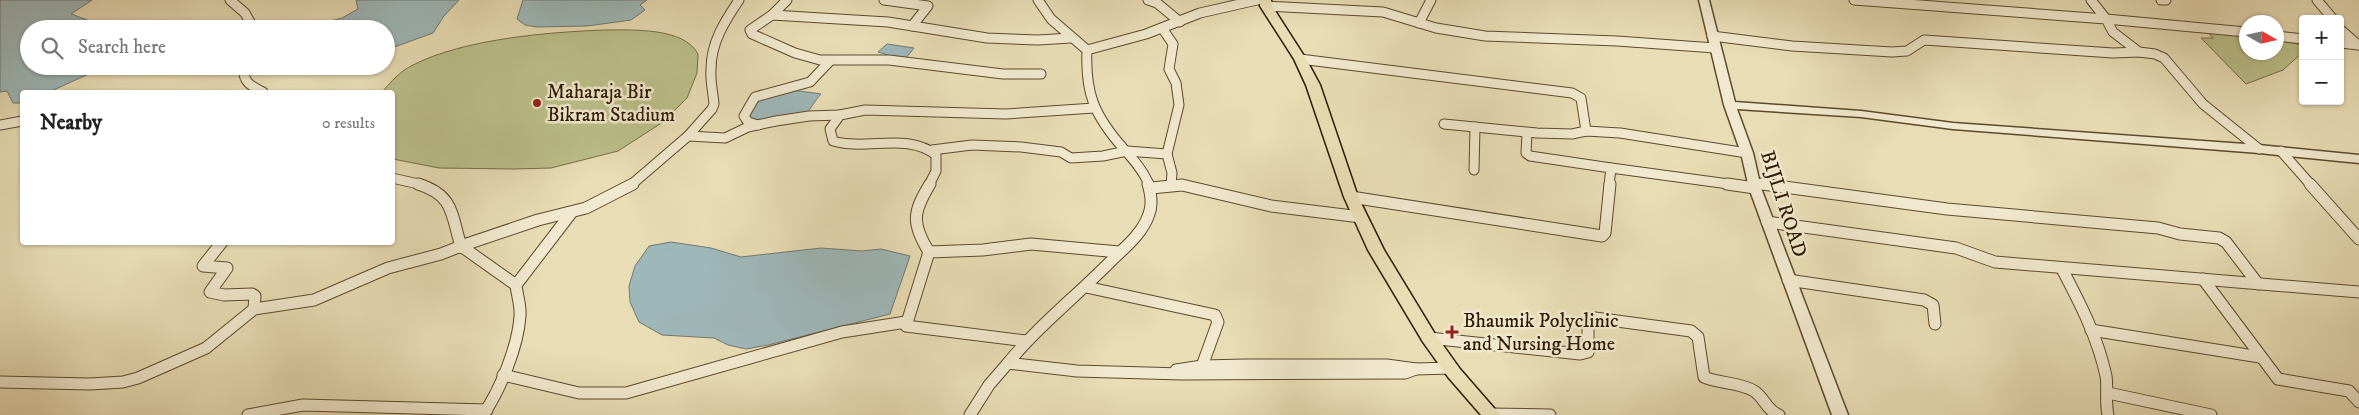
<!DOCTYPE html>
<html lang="en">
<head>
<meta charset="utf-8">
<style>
	:root { --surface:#fff; --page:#f6f6f6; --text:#222; --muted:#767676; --line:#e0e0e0 }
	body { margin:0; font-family:"IM FELL DW Pica",serif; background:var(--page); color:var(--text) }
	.controls { position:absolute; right:15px; top:15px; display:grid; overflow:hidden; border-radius:5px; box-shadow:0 1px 4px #0004 }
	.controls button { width:45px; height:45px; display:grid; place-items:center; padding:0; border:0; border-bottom:1px solid var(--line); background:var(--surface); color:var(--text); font:25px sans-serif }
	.compass { position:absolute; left:2239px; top:15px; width:45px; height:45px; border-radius:50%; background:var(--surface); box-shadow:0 1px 4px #0004; rotate:99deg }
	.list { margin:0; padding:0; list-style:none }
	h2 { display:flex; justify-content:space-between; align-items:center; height:65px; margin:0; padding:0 20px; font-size:21px }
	h2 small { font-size:16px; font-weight:400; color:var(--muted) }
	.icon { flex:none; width:28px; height:28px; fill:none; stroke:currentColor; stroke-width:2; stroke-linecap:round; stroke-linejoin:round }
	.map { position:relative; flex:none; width:2359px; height:415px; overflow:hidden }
	.search { position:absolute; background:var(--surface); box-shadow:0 1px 4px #0004; left:20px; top:20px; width:375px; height:55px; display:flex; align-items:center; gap:12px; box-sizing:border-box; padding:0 18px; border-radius:28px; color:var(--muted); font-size:19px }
	.panel { position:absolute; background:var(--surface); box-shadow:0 1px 4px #0004; left:20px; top:90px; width:375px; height:155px; border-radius:5px }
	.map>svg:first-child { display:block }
	.green { fill:#bbc08a; stroke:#746c45 }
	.water { fill:#9eb8ba; stroke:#717870 }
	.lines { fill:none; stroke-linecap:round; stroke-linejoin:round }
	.minor-far1-casing { stroke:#5d492d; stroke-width:11 }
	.minor-casing { stroke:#5d492d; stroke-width:13 }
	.tertiary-casing { stroke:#5d492d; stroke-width:3 }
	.primary-casing { stroke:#2e1800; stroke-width:3 }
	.minor-far1 { stroke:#f1e9cf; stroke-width:9 }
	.minor { stroke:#f1e9cf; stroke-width:11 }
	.tertiary { fill:#f1e9cf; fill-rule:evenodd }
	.primary { fill:#e9ddb5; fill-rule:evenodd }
	.poi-dot { fill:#8f2418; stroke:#f1e9cf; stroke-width:2 }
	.labels { text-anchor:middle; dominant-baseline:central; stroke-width:5; stroke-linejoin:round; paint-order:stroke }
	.poi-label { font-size:20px; fill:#2e1800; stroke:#f1e9cf; text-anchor:start }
	.street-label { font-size:20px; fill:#2e1800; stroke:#f1e9cf }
</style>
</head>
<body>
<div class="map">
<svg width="2359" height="415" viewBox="0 0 2359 415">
	<rect width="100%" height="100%" fill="#e9ddb5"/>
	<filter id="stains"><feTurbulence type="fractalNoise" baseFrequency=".004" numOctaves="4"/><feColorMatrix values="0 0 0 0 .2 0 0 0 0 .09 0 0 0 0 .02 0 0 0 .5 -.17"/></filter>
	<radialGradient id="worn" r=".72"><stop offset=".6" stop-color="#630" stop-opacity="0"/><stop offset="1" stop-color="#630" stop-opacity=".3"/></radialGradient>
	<g class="green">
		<path d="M605 30C631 30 684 27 698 54L697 73 687 98 663 122 618 151 551 168 514 169 439 168 393 159 392 92H382C391 82 400 71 413 65 464 39 548 32 605 30Z"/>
		<polygon points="2206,30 2246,36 2246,52 2276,52 2277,40 2303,45 2303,52 2283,70 2246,84 2201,38 2213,38"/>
	</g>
	<g class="water">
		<polygon points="0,0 92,0 71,14 90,21 93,29 29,29 29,66 98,66 93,72 49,92 22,92 22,103 13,103 7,91 0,92"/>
		<polygon points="356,0 459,0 444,16 433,33 386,50 386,29 302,29 342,18 358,9"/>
		<polygon points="523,0 647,0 640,5 645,10 631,20 587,26 537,27 525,25 517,19"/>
		<polygon points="887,44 914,48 906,58 897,58 878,52"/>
		<path d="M792 90 821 94C814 101 812 109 804 115L749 124 742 123C741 100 775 94 792 90Z"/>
		<polygon points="671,242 711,248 741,257 821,248 862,251 881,249 910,256 890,314 768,345 746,349 728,345 714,338 662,335 639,322 630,302 629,286 635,266 649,246"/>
	</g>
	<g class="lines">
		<defs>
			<g id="minor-far1">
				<polyline points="230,0 245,13 254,29"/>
				<polyline points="884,0 928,6 912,26"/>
				<path d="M1038 0 1051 19 1087 50C1085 93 1094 115 1123 148 1132 158 1144 171 1149 185"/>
				<polyline points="1148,0 1157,3 1180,22"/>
				<polyline points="2091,0 2106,19 2246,32"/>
				<polyline points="2161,0 2166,0"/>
				<polyline points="2317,0 2333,19"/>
				<polyline points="1266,6 1383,12 1436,28 1485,36 1617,41 1715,48"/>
				<polyline points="772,15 787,0"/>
				<polyline points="1419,23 1431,0"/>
				<polyline points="1162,28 1173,44 1169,69 1176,83 1179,105 1167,154 1172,173 1171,185"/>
				<polyline points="2340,29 2358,45"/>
				<polyline points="1712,36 1792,46 1892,52 1907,51 1924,40 2113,53 2139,52 2113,32 2106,19 1854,0"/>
				<polyline points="2276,36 2303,39"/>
				<polyline points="2340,43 2359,45"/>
				<polyline points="1087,50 1146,34 1200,13 1257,0"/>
				<polyline points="2139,52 2155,54 2164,58 2203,104 2259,149"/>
				<polyline points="1300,59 1572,93 1581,98 1586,131"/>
				<path d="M244 66C242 81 250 86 263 92"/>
				<polyline points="1041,74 1003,74 889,60 820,60 795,53 752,34 750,30 772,15 888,22 987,38 1038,40 1071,38"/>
				<polyline points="1444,124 1537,133 1572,134 1586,131 1620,133 1747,153"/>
				<polyline points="0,125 22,121"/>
				<polyline points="758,125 748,122 744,116 755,97 810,82 830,61"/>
				<polyline points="1527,133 1526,153 1530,156 1611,168"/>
				<polyline points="688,136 725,138 748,127 776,121 809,116 840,115"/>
				<polyline points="932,150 972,145 1021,147 1061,152 1071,158 1103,156 1127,151 1167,154"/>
				<polyline points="2281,151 2311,185"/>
				<polyline points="1474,170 1475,127"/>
				<polyline points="392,178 423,185"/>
				<polyline points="1754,183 1771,185"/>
				<path d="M631 185 688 136 712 109 714 104C713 92 710 81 711 69 711 42 725 21 739 0"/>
				<path d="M929 185 936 171V155C907 132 867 151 833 141L830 129 840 115 865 110 1006 114 1094 108"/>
				<polyline points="1179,185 1183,185"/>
				<polyline points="1609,185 1611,168 1736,185"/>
			</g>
			<g id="minor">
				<path d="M418 184C454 195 451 214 461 246L538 220 586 208 633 184"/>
				<path d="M930 184C913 212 911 223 929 252L906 326 1026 341"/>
				<polyline points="1727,184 1755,188"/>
				<polyline points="1762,184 1947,209 2158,228 2180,234 2219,238 2226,242 2258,284"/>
				<polyline points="2310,184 2359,239"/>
				<polyline points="1151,188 1182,185 1271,206 1361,217"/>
				<polyline points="1351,197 1602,236 1605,233 1610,184"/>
				<polyline points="1767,222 1956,248 1995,262 2359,292"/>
				<polyline points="222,242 203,266 227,268 210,292 224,295 252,294 255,296 254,309"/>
				<polyline points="929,252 983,250 1031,244 1119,252"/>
				<path d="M2062 269C2080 303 2098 338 2106 376 2108 389 2105 402 2108 415"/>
				<polyline points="2203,279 2278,379 2349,391 2359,402"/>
				<polyline points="1788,280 1924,300 1933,305 1935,324"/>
				<polyline points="1086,287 1215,315 1218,322 1202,366"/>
				<polyline points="2091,330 2260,357"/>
				<path d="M1429 338 1580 354 1588 352V321L1595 318 1691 331 1698 337 1704 377C1720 384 1739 382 1754 391 1765 398 1766 410 1779 415"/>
				<path d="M1008 363C1039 325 1079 294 1114 258 1128 245 1143 232 1149 214 1153 204 1151 194 1148 184"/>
				<polyline points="1176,370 1202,366 1246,365 1387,365 1416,369 1450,368"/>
				<polyline points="503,375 579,393 626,393 842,332 906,322"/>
				<polyline points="0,382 90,384 123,382 138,378 206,348 254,309 314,300 388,268 441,254 461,246 516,285"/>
				<polyline points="2108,393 2211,415"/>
				<polyline points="1490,414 1550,415"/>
				<polyline points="248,415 303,405 487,410"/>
				<path d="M483 415C500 390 518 347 520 316 521 306 517 295 516 285L572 212"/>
				<polyline points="970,415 989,385 1008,363 1077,371 1182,374 1405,373 1416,369"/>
			</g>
			<polygon id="tertiary" points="1699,0 1709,0 1735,102 1861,111 1953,123 2259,145 2359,155 2359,163 2259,153 1953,129 1861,117 1737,109 1753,153 1761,188 1848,415 1832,415 1749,188 1741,153 1724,105"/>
			<polygon id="primary" points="1259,0 1271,0 1272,6 1306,59 1320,85 1358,197 1384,250 1435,334 1460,369 1500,415 1481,415 1448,377 1423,342 1368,250 1344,197 1306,85 1294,59 1260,6"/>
		</defs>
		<use href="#minor-far1" class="minor-far1-casing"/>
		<use href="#minor" class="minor-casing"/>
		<use href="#tertiary" class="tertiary-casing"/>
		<use href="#primary" class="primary-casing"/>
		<use href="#minor-far1" class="minor-far1"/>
		<use href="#minor" class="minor"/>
		<use href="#tertiary" class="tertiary"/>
		<use href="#primary" class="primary"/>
	</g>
	<g class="poi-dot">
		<circle cx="537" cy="103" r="5"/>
		<path d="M1449.5 324.5h5v5h5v5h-5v5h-5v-5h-5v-5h5z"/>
	</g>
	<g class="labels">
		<g class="poi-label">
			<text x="547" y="92">Maharaja Bir<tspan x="547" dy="23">Bikram Stadium</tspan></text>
			<text x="1463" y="321">Bhaumik Polyclinic<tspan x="1463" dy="23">and Nursing Home</tspan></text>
		</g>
		<g class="street-label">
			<text transform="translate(1783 204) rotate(72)">BIJLI ROAD</text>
		</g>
	</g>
	<rect width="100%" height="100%" filter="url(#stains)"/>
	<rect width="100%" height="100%" fill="url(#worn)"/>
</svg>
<div class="controls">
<button>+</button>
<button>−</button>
</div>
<svg class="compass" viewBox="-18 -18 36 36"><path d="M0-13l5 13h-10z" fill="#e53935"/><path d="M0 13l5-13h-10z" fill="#767676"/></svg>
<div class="search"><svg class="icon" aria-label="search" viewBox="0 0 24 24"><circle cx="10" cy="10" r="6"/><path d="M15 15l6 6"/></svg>Search here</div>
<section class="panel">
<h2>Nearby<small>0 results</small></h2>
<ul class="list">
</ul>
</section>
</div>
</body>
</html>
